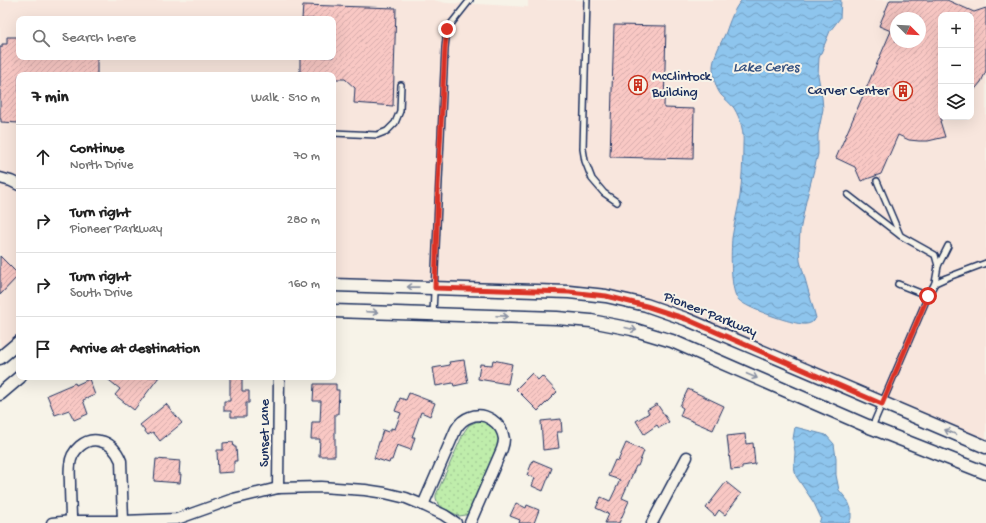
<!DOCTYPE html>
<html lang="en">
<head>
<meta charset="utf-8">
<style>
	:root { --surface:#fff; --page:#f2f2f2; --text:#222; --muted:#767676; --line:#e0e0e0 }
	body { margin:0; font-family:"Gochi Hand",sans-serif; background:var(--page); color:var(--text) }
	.controls { position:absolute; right:12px; top:12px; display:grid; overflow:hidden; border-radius:8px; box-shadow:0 4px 16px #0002 }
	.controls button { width:36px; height:36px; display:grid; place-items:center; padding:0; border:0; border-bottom:1px solid var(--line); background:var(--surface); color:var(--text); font:20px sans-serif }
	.compass { position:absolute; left:890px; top:12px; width:36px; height:36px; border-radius:50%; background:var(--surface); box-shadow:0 4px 16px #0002; rotate:114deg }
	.stop { position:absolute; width:12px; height:12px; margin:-9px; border:3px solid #d93025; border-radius:50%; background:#fff }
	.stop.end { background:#d93025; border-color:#fff; box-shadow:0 1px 4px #0008 }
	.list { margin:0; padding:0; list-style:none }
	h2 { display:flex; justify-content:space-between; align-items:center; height:52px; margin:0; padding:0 16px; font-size:17px }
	h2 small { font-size:13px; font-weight:400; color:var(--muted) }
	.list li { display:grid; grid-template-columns:26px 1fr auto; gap:12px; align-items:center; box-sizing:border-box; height:64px; padding:0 16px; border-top:1px solid var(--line) }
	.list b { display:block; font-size:15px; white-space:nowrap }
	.list p { margin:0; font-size:13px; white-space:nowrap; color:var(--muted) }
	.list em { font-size:13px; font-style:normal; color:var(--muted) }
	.icon { flex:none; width:22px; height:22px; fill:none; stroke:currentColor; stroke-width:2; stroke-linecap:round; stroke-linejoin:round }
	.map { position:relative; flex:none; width:986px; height:523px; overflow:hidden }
	.search { position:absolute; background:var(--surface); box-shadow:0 4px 16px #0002; left:16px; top:16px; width:320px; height:44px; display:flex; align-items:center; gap:10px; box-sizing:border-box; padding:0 14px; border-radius:8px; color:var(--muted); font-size:15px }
	.panel { position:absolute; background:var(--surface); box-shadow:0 4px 16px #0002; left:16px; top:72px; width:320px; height:308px; border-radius:8px }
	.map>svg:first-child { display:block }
	.built { fill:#f8e6dd; fill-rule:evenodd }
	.grass { fill:url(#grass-dots); stroke:#6d8e84 }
	.water { fill:url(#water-waves); stroke:#6089b4 }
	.building { fill:url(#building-hatch); stroke:#1b2f5e; fill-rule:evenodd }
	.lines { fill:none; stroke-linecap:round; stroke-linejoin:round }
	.service-casing { stroke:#1b2f5e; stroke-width:8 }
	.minor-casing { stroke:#1b2f5e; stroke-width:13 }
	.tertiary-casing { stroke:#1b2f5e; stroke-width:15 }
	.service { stroke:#f7f3e8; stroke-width:5 }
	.minor { stroke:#f7f3e8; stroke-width:10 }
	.tertiary { stroke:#f7f3e8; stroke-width:12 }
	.oneway { stroke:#8991a3 }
	.route { stroke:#d93025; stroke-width:5 }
	.labels { text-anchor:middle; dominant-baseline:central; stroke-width:4; stroke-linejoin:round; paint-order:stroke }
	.poi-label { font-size:14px; fill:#1b2f5e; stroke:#f7f3e8; text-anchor:start }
	.street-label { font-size:14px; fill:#1b2f5e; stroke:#f7f3e8 }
	.water-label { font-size:15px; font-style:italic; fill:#385482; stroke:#f7f3e8 }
</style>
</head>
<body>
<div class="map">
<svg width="986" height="523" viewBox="0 0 986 523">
	<defs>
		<pattern id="grass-dots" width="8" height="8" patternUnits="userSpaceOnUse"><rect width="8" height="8" fill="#bfedab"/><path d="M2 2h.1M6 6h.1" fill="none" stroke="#a4cc96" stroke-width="1.8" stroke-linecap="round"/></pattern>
		<pattern id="water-waves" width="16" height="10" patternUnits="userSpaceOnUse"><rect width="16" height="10" fill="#8ec5ed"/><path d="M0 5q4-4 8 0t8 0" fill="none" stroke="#73a0c3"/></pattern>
		<pattern id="building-hatch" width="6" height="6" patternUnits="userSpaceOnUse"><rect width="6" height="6" fill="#f9c8c4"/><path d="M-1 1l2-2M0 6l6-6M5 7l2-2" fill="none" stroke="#d5acab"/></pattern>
	</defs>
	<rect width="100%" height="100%" fill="#f7f3e8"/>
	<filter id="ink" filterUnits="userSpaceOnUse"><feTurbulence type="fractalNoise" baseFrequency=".025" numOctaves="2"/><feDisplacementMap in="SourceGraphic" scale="8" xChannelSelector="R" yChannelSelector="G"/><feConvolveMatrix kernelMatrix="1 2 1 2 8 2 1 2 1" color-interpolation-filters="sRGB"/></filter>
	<g filter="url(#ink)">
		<path class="built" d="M0 0H433L446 3 478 4 528 7V0H986V447L686 319 606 296 438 288 437 281 333 279V75H19V337L0 350ZM941 15H971V117H941ZM896 18H920V42H896ZM19 19H333V57H19Z"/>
		<path class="grass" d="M478 421C495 421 500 432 498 447L469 513 466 515 459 516 443 508 438 504 436 498V495L464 432 469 425Z"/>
		<g class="water">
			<path d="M742 0H841L840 18 830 31 819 58 818 75 822 97 823 109 818 134V154L806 201 800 231 799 247 800 261 816 318C810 327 801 324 792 322 780 319 743 307 737 298 730 287 731 251 732 238 734 224 738 210 740 196 742 179 743 162 743 145 744 131 741 120 734 108 730 103 725 99 721 95 715 87 713 76 713 66 714 55 721 43 726 32 729 23 735 6 742 0Z"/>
			<polygon points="795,427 826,435 834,444 836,458 836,475 839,490 848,501 851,509 851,518 849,523 819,523 821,518 814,503 796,476 794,466 795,452 793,439"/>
		</g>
		<g class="building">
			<path d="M890 0H947L974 12 986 8V71L981 82 971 94V15H941V121H940L945 137 928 141H919L909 140 898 135 881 174 861 181 855 167 836 158 891 31 879 26ZM896 18H920V42H896Z"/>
			<polygon points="303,5 396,8 393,106 354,103 355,88 345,79 333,79 333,75 300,75 300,57 333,57 333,19 302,19"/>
			<polygon points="614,25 666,26 664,108 694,109 693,159 610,157"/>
			<polygon points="7,37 19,37 19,57 97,57 97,75 19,75 19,123 1,122 1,119 0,119 0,47 2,47 2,44 7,44"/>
			<polygon points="0,256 19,275 0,295"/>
			<polygon points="464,360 468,383 454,386 453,383 436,386 433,368 450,365 449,362"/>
			<polygon points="493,360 512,364 508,384 478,379 480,364 492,365"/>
			<polygon points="532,373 538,380 542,376 557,392 538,411 516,389"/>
			<polygon points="105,377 159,377 134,410 115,395 120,389"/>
			<polygon points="230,377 242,377 242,391 249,391 249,403 246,403 246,417 231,417 231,411 224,411 224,401 230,401"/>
			<polygon points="89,379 95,395 83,400 88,414 74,420 69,410 55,415 47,395 75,383 76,385"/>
			<polygon points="314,384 336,384 336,390 339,390 338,414 335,414 335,456 319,456 320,439 311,439 312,422 320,422 321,401 313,401"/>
			<polygon points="688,389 724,406 713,430 680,416 683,408 680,406"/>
			<polygon points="409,393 435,403 430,416 421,412 412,437 415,437 411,450 397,445 392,460 390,460 389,463 374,458 383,430 388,432 389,430 391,430 391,428 395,429 401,413 395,411 400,398 406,400"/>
			<polygon points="166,404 182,423 160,441 153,432 148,435 140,425"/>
			<polygon points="657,404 669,422 659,428 657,425 644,434 636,421 649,413 647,410"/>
			<polygon points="561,419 562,432 557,432 559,448 543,450 541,421"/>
			<polygon points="745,434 746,444 753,443 755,464 742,466 742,469 731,470 727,436"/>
			<polygon points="233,442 234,447 236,447 237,461 234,461 234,472 218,473 217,450 223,450 223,443"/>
			<polygon points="626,443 644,451 638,466 636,466 622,498 629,501 619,523 605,523 609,514 596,508 601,497 610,501 620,480 608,476 615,460 618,461"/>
			<polygon points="156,459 180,461 179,474 181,474 180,483 154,481"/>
			<polygon points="533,460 552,468 543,491 532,486 535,478 527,475"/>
			<polygon points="726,482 741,494 725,515 719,510 715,516 706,508"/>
			<polygon points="516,503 526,508 527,505 539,510 534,523 519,523 520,520 510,516"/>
		</g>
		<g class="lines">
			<defs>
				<g id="service">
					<polyline points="587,0 583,149 585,161 592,179 604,193 617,202"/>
					<polyline points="333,133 377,135 387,131 395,123 400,111 401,85"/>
					<polyline points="877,181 900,235"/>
					<polyline points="848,195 901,236 935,255 938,266 935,283"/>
					<polyline points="938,266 948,246"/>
					<polyline points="898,284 928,296"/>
					<polyline points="433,314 445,48 447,29 470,0"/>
					<polyline points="872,427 928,296 935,283 946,278 986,263"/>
				</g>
				<g id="minor">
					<polyline points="0,178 11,181 19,185"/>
					<polyline points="278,488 279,377"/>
					<path d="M423 505 456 429C459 424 464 419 470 417 485 411 502 423 504 439 504 442 503 446 502 449L470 523"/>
					<path d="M71 521C71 509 70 496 70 484 70 478 69 471 70 465 71 451 85 437 100 441 111 443 117 451 121 461L123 521"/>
					<polyline points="52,523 71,521 123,521 177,519 233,499 278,488 321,487 365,490 385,493 406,498 423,505 444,515 456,523"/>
					<polyline points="652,523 687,457"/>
				</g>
				<g id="tertiary">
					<polyline points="333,285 569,292 606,296 646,305 686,319 986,447"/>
					<polyline points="333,311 557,318 591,321 632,329 672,341 872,428 986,473"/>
					<polyline points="0,358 19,342"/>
					<polyline points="0,394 20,377"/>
				</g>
			</defs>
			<use href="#service" class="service-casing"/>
			<use href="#minor" class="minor-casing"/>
			<use href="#tertiary" class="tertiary-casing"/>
			<use href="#service" class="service"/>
			<use href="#minor" class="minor"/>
			<use href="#tertiary" class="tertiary"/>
		</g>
		<defs><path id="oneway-shaft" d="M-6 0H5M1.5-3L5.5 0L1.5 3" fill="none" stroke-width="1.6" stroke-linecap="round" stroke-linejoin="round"/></defs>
		<g class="oneway">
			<use href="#oneway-shaft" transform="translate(413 287) rotate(-179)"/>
			<use href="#oneway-shaft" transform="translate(372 312) rotate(2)"/>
			<use href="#oneway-shaft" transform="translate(502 316) rotate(2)"/>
			<use href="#oneway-shaft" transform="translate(631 329) rotate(14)"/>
			<use href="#oneway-shaft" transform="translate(752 376) rotate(23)"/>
			<use href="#oneway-shaft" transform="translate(950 432) rotate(-157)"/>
		</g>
	</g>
	<g class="lines" filter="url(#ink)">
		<polyline class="route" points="447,29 445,48 438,185 435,288 569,292 606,296 646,306 686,319 882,404 928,296"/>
	</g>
	<defs>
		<symbol id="building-ring" viewBox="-11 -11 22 22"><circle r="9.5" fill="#f7f3e8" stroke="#c8321e" stroke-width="1.5"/><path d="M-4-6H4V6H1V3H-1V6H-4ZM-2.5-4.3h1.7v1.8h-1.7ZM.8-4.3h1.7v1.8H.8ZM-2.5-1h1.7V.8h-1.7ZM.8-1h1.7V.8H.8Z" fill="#c8321e"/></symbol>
	</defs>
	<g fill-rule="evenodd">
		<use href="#building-ring" x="627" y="74" width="22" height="22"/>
		<use href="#building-ring" x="892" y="80" width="22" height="22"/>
	</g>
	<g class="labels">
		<g class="poi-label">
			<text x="652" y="77">McClintock<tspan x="652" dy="16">Building</tspan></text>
			<text x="889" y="91" text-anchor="end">Carver Center</text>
		</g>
		<g class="street-label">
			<text transform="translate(710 315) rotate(22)">Pioneer Parkway</text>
			<text transform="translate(265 433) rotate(-90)">Sunset Lane</text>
		</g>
		<g class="water-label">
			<text x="766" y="68">Lake Ceres</text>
		</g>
	</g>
</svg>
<div class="controls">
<button>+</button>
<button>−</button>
<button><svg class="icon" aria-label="layers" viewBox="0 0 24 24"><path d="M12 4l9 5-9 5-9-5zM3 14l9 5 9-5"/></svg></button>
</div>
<svg class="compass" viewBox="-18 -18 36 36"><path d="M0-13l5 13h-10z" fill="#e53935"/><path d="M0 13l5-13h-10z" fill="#767676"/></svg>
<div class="stop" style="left:928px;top:296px"></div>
<div class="stop end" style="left:447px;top:29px"></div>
<div class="search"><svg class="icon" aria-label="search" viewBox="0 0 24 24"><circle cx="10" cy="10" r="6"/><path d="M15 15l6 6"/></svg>Search here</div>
<section class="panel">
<h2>7 min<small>Walk · 510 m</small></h2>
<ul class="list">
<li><svg class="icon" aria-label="ahead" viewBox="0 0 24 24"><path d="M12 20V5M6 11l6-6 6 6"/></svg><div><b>Continue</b><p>North Drive</p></div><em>70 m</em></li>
<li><svg class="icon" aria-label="right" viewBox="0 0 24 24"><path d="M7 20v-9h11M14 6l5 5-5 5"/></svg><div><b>Turn right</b><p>Pioneer Parkway</p></div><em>280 m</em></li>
<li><svg class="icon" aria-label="right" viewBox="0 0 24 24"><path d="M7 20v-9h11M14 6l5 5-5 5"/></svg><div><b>Turn right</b><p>South Drive</p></div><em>160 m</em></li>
<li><svg class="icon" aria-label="arrive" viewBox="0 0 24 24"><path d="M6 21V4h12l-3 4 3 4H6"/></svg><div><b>Arrive at destination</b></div></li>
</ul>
</section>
</div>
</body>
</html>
